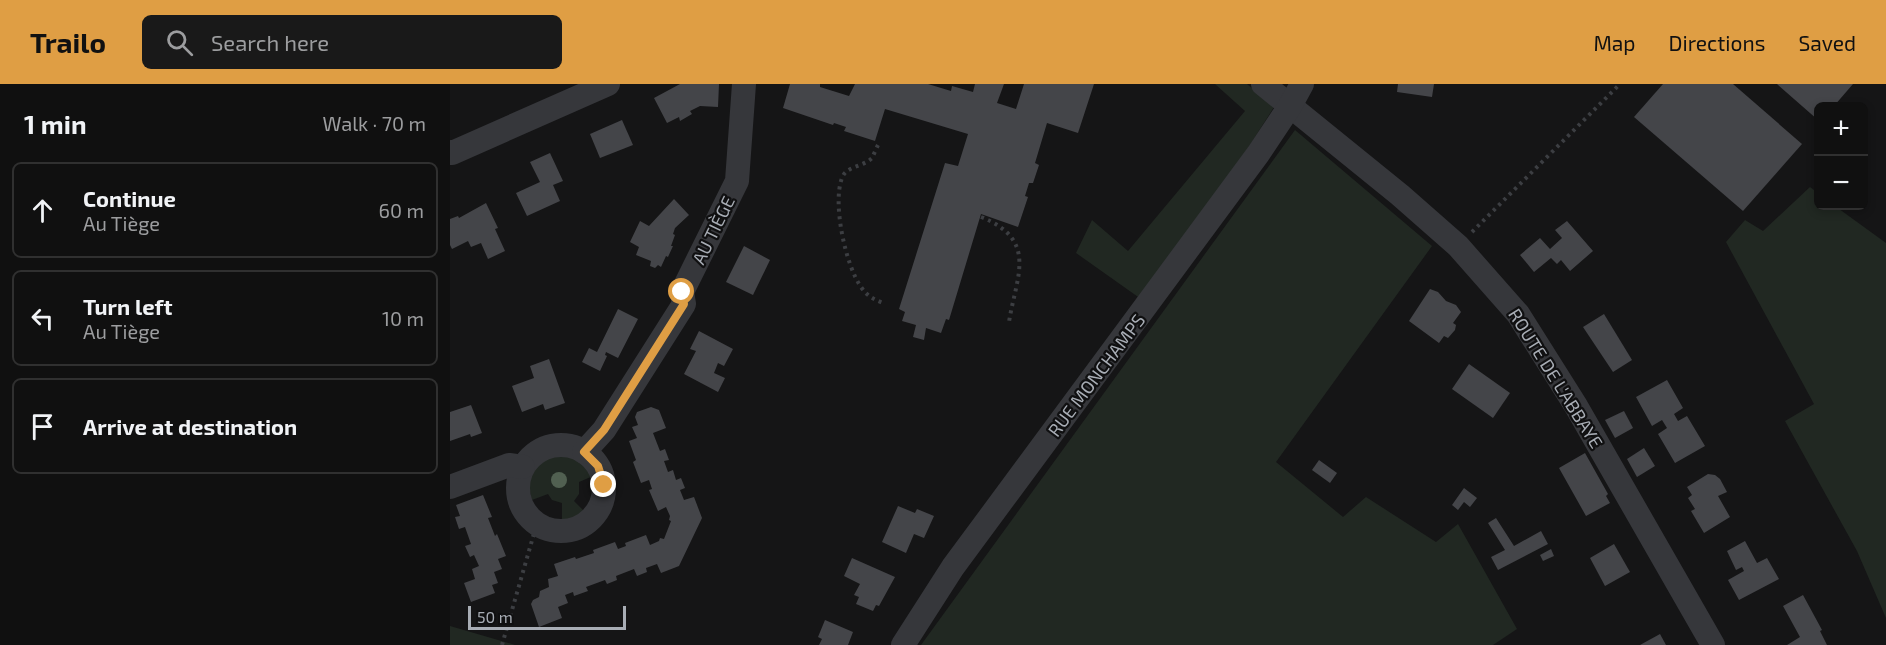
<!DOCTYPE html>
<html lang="en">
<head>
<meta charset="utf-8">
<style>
	:root { --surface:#101010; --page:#191919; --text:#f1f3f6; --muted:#9c9d9f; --line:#303030; --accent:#df9e44 }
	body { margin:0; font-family:"Exo 2",sans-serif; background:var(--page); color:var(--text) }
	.controls { position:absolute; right:18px; top:18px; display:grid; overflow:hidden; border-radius:9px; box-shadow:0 3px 9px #0003 }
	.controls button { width:54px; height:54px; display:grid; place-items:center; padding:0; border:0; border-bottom:2px solid var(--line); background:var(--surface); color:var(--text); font:30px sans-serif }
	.scale { position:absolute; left:18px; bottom:15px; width:158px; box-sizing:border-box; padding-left:6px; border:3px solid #a8adb5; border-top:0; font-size:16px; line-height:21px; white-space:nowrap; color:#a8adb5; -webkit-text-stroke:4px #101011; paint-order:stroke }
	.stop { position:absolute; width:18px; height:18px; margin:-14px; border:4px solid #df9e44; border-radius:50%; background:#fff }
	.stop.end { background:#df9e44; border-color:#fff; box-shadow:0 2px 6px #0008 }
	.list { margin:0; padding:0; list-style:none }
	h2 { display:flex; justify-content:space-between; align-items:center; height:78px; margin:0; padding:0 24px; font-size:26px }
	h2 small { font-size:20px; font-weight:400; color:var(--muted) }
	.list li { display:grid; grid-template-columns:39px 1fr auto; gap:18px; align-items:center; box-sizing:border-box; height:96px; margin:0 12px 12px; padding:0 12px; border:2px solid var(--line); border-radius:9px }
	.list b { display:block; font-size:22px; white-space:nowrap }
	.list p { margin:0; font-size:20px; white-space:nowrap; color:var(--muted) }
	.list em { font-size:20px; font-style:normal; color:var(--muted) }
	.icon { flex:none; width:33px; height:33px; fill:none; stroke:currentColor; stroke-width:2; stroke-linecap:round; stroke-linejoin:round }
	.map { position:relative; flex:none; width:1436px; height:561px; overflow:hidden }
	header { display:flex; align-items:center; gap:36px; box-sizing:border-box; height:84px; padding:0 30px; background:var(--accent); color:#111 }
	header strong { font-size:28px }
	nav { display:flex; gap:33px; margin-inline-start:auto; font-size:21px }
	.search { width:420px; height:54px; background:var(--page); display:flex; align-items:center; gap:15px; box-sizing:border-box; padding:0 21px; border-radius:9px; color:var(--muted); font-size:22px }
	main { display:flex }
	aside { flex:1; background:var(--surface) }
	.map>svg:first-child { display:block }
	.green { fill:#212822 }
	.building { fill:#444549 }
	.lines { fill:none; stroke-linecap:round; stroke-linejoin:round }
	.path { stroke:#3c3e42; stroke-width:4; stroke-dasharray:3 4.5; stroke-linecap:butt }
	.minor { stroke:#36373b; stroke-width:24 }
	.tree { fill:#516051 }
	.route { stroke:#df9e44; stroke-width:8 }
	.labels { text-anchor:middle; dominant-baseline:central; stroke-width:4.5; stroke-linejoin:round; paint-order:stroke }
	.street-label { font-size:18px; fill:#a8adb5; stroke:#101011 }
</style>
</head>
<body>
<header>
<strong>Trailo</strong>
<div class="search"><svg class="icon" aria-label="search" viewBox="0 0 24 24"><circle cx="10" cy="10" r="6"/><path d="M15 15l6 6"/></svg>Search here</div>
<nav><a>Map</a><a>Directions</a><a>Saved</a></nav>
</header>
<main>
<aside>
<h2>1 min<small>Walk · 70 m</small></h2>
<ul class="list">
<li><svg class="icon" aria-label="ahead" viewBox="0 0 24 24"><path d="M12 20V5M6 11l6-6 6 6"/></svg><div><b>Continue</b><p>Au Tiège</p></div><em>60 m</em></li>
<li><svg class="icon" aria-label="left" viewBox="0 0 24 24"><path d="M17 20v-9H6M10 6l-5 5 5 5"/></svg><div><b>Turn left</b><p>Au Tiège</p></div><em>10 m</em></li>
<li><svg class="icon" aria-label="arrive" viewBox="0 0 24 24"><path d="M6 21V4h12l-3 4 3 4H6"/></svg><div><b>Arrive at destination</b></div></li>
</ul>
</aside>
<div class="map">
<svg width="1436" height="561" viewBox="0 0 1436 561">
	<rect width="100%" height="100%" fill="#151516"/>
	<g class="green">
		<polygon points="765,0 797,0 824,23 796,67 691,215 626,169 642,136 678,167 795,27"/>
		<polygon points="845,46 982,162 826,378 893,433 916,413 986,458 1008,440 1067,545 1043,561 471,561"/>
		<polygon points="1360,103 1368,109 1368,122 1385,122 1436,159 1436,534 1407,467 1335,337 1364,320 1276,158 1295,136 1313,147"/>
		<path d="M112 370C126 372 138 378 143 392L129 398V410L124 417 134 427 123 434 112 436V419L102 416 98 410 82 416C74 390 87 376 112 370Z"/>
		<polygon points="0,542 62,560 65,561 0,561"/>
	</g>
	<g class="building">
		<polygon points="230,0 269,0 268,23 250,22 240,27 242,30 230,37 229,33 217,39 204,14"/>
		<polygon points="340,0 370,0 370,3 399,12 405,0 478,0 501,7 502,2 523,8 525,0 554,0 547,19 566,25 574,0 644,0 628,49 597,39 585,79 589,81 583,99 579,99 575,112 578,113 568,143 531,130 499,236 496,235 491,249 476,244 474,256 463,253 466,241 452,237 455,228 449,225 495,79 508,82 518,50 435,25 425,57 394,47 396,43 384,39 383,41 333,24"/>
		<polygon points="948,0 984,0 982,13 947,8"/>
		<polygon points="1213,0 1283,0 1352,60 1293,127 1184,33"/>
		<polygon points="1327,0 1403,0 1384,22 1368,22 1368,36"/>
		<polygon points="172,36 183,61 150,74 140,50"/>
		<polygon points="100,69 113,97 103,101 110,117 77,132 66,109 90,98 80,78"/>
		<polygon points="224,115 239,131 225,144 223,150 225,151 221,162 223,162 218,173 216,172 211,183 208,181 205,184 200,182 201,177 186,171 189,163 180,158 190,137 199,142"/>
		<polygon points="36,119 48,144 45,145 55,167 38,175 31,159 21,163 18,157 2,165 0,161 0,135 8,132 9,134"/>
		<polygon points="1117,137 1143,167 1120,187 1111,176 1107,180 1101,174 1084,188 1070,171 1090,154 1100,165 1112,154 1105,146"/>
		<polygon points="294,162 320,176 303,211 276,198"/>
		<polygon points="980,205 988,208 996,217 1006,221 1011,228 1003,239 1006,241 1005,246 998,254 994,252 989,259 959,237"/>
		<polygon points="168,225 188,235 168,274 156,268 155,271 157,272 150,287 132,278 139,264 147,268"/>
		<polygon points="1154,230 1182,276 1163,288 1133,243"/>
		<polygon points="249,247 283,265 274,282 268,279 264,289 275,294 268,308 234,290 246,267 240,265"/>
		<polygon points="99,275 115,319 95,326 93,320 72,328 62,302 84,294 80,282"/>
		<polygon points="1019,280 1060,309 1043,334 1002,305"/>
		<polygon points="1217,296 1233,324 1224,330 1228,337 1237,332 1255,362 1225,379 1208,350 1217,344 1212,336 1202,342 1186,313"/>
		<polygon points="21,321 32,349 21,353 20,350 0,357 0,328"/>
		<polygon points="201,323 209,326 216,344 203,349 210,367 215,365 219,376 214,377 218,388 223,386 226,396 231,394 235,404 230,406 234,416 244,413 252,434 229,482 211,489 207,480 196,484 197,488 187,492 184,485 166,492 167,496 157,500 155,496 136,503 138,507 124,512 123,508 115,511 118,519 108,523 112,534 89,543 81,520 83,516 89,513 90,507 99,503 98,495 108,492 104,480 125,473 126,475 144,469 143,466 165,458 168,465 176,462 175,459 196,451 200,461 209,457 210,454 214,455 221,437 219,436 220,432 216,423 208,427 199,406 202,405 199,396 191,399 183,378 186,376 179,357 187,354 182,343 188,341 185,333 187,328"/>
		<polygon points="1174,327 1183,344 1165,354 1155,336"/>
		<polygon points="1194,364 1205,382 1187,393 1177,375"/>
		<polygon points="1135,369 1158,410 1156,412 1160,419 1136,432 1109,384"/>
		<polygon points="869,376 887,389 880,399 862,386"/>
		<polygon points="1258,390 1265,391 1270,395 1277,408 1268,412 1280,433 1254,449 1241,427 1245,425 1238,414 1242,411 1237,403"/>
		<polygon points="1014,404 1027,414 1020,423 1014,418 1008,426 1002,421"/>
		<polygon points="33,411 42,433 38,434 45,452 47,450 56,472 48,475 52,485 44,488 48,499 42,501 45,509 21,518 14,499 25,495 22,485 29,482 24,471 20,473 15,462 21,460 15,443 9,445 5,433 10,432 6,421"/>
		<polygon points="448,422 465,429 467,425 484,432 474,454 464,450 456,469 432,458"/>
		<polygon points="1046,434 1064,462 1091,447 1098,460 1048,486 1041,473 1055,466 1038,439"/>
		<polygon points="1295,457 1307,479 1317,474 1329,495 1289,516 1278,496 1294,487 1292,483 1286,486 1277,467"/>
		<polygon points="1164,460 1180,488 1155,502 1140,474"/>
		<polygon points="1101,465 1104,472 1093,477 1090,471"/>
		<polygon points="402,474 445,493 429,522 426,521 423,527 406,520 409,513 404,511 410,500 394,492"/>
		<polygon points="1353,511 1372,546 1370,547 1377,561 1337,561 1350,553 1333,522"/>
		<polygon points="375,536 403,548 398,561 369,561 372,555 368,553"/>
		<polygon points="1210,550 1216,561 1190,561"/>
	</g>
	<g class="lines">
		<g class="path">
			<path d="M428 61C426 65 424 70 422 74 413 83 396 82 392 94 382 120 396 182 411 203 417 212 423 215 433 219"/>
			<path d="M531 133C589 156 566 193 559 238"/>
			<polyline points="1022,148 1170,0"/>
			<polyline points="52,561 87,439"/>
		</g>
		<g class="minor">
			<polyline points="813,0 950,111 1008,162 1068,230 1126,322 1263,561"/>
			<polyline points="0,68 2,69 158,0"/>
			<circle cx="111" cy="404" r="43"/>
			<polyline points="134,368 154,346 234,220 232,208 287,97 294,0"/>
			<polyline points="0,403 59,381 73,383"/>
			<polyline points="453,561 503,483 808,70 840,22 852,0"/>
		</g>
	</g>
	<circle class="tree" cx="109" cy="396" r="8"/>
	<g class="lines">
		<polyline class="route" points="154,401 148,382 134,368 154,346 234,220 232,208"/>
	</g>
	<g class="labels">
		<g class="street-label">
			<text transform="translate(263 146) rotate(-64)">AU TIÈGE</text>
			<text transform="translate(646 291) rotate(-53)">RUE MONCHAMPS</text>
			<text transform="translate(1106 294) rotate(58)">ROUTE DE L'ABBAYE</text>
		</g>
	</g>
</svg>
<div class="controls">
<button>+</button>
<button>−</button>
</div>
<div class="scale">50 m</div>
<div class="stop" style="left:232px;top:208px"></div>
<div class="stop end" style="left:154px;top:401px"></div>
</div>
</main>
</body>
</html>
